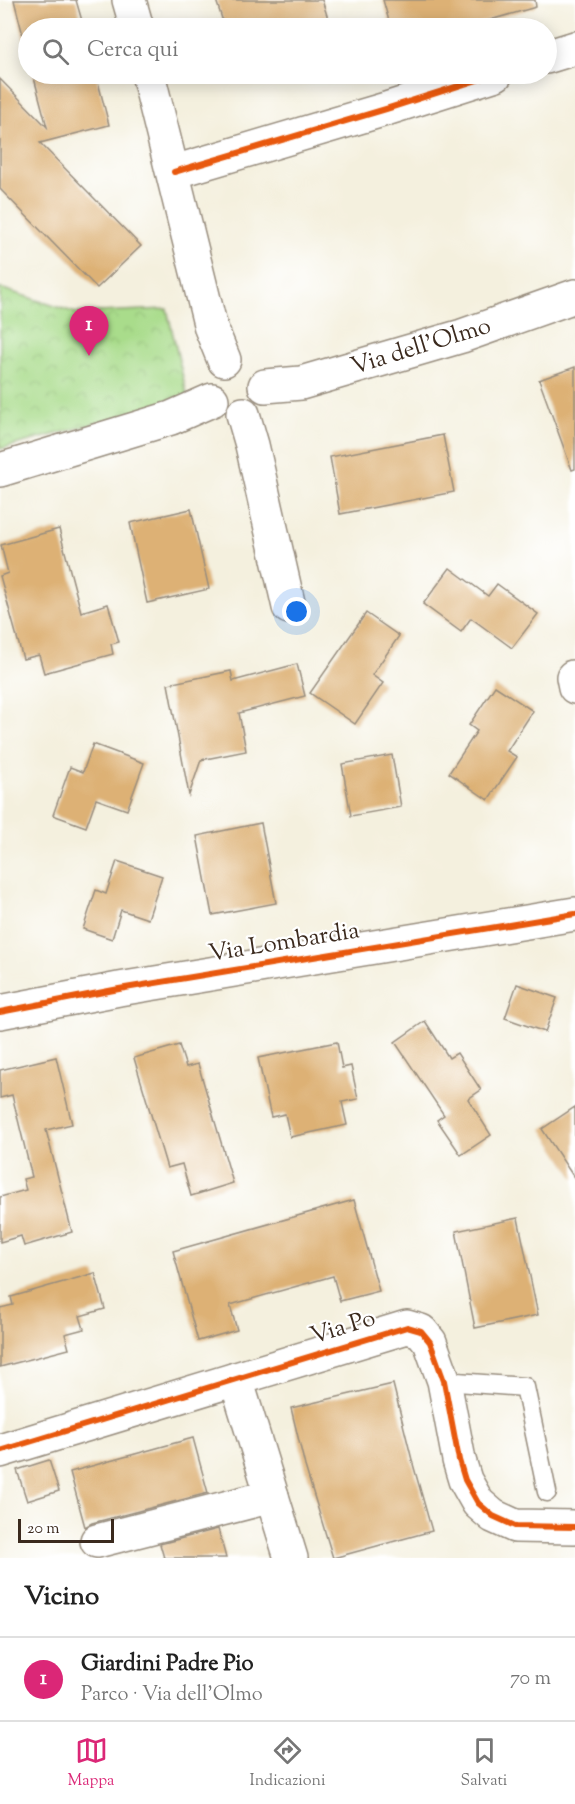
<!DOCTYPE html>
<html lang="it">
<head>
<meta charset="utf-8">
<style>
	:root { --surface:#fff; --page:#f6f6f6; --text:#222; --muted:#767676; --line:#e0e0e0; --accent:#db2777 }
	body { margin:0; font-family:"Sorts Mill Goudy",serif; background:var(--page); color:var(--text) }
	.scale { position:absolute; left:18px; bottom:15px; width:96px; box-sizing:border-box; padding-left:6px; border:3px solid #3b2a1e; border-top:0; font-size:16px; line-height:21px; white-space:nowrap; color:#3b2a1e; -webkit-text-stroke:4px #fff; paint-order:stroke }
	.you { position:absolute; left:297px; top:612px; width:21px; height:21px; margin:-15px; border:4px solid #fff; border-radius:50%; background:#1a73e8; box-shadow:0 0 0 9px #1a73e833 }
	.badge { display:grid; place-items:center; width:39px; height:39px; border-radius:50%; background:var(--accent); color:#fff; font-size:20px; font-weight:700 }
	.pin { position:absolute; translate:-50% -50px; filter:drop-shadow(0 2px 3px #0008) }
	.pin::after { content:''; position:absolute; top:32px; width:21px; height:18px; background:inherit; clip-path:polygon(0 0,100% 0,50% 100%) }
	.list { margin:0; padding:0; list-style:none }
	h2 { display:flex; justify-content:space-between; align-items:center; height:78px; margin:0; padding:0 24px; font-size:26px }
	h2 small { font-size:20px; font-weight:400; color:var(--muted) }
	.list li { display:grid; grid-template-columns:39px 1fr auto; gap:18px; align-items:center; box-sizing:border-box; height:84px; padding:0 24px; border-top:2px solid var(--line) }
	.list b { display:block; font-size:22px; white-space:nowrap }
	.list p { margin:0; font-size:20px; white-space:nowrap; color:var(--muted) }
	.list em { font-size:20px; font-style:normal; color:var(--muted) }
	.icon { flex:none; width:33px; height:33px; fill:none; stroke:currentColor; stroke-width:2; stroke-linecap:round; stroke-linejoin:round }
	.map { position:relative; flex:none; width:575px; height:1558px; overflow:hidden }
	.search { position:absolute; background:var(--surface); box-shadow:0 3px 15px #0003; left:18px; right:18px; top:18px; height:66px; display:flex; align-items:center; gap:15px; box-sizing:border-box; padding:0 21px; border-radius:33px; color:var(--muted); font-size:22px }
	.sheet { height:162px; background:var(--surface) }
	nav { display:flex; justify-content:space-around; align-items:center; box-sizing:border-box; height:84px; border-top:2px solid var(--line); background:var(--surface); font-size:16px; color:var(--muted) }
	nav a { display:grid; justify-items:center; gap:3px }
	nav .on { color:var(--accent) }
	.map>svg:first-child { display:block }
	.park { fill:url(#park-crowns); stroke:#728354; stroke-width:1.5 }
	.building { fill:#ddb175 }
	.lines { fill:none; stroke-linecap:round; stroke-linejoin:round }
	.lane-casing { stroke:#988d7e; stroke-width:21 }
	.street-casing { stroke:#988d7e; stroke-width:36 }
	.lane { stroke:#fff; stroke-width:18 }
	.street { stroke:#fff; stroke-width:33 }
	.cycleway-casing { stroke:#fff; stroke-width:10 }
	.cycleway { stroke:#e8590c; stroke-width:6 }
	.labels { text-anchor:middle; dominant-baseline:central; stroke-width:4.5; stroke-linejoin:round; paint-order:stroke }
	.street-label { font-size:24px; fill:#3b2a1e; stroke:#fff }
</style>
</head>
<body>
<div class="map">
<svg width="575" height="1558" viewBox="0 0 575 1558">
	<defs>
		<pattern id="park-crowns" width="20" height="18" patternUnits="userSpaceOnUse" patternTransform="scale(1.5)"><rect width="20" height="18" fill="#a9dc8b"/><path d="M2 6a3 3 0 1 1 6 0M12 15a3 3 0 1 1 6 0" fill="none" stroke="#92bd78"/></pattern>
	</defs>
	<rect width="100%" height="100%" fill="#fff"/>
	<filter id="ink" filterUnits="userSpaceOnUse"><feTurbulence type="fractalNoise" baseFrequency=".0167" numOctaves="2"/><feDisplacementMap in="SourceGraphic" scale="12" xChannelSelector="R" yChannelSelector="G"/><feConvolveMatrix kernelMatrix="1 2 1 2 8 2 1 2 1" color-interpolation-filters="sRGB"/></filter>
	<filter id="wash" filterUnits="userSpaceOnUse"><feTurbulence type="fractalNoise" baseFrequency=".008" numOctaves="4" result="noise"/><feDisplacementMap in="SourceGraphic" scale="24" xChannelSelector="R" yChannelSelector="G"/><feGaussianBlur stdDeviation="1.35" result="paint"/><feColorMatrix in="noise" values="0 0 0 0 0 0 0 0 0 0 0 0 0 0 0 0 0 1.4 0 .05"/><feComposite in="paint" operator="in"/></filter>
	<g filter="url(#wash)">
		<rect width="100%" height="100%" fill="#f4f0de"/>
		<polygon class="park" points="0,288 76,313 167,309 188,399 0,449"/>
		<g id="blocks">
			<g class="building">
				<polygon points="14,0 76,0 84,28 28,28 28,55"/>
				<polygon points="216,0 322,0 331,28 225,28"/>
				<polygon points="383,0 535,0 536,7 462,28 391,28"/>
				<polygon points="33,74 96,74 109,125 40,143 141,246 97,288 0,189 0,79 47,127"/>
				<polygon points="575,367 575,469 572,470 539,380"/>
				<polygon points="443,435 454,492 340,514 330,457"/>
				<polygon points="191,509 209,589 147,603 130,523"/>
				<polygon points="59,529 81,612 108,604 119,642 111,644 113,654 44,673 39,655 23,659 0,576 8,573 1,545"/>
				<polygon points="450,568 488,596 497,584 538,614 512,648 471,618 461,632 423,604"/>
				<polygon points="366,613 399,636 372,675 383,683 355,724 310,693"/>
				<polygon points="297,664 305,696 239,713 246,751 201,760 189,795 168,684 231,671 233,681"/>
				<polygon points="495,686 533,711 507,751 517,757 488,800 449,773 477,731 469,725"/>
				<polygon points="93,744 144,763 127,810 96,799 86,827 53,815 70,767 83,772"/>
				<polygon points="392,755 401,807 351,816 342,764"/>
				<polygon points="261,823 276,903 212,915 197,836"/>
				<polygon points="117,861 162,876 148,919 121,910 112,939 83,929 96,890 106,894"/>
				<polygon points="517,984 557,998 545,1032 505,1018"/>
				<polygon points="425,1021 449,1058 457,1053 481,1090 468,1099 491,1135 461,1155 437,1120 444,1115 395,1042"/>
				<polygon points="337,1042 342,1068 351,1066 358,1099 342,1102 347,1125 290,1137 285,1114 271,1117 258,1058"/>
				<polygon points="179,1045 186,1067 198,1064 233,1183 191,1196 182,1164 167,1168 134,1058"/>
				<polygon points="56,1057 72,1124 46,1130 72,1232 24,1246 21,1236 0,1242 0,1197 26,1190 23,1179 32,1177 12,1095 0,1098 0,1070"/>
				<polygon points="575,1107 575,1179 542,1129"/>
				<polygon points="354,1200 379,1291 340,1301 333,1276 230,1305 237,1330 198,1341 173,1251"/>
				<polygon points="518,1218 538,1315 475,1328 456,1231"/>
				<polygon points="95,1273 105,1309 80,1316 84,1329 65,1334 69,1349 0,1367 0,1308 13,1305 11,1297"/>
				<polygon points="393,1384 413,1464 432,1531 333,1558 305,1466 291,1408"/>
				<polygon points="193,1438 208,1493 92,1523 85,1527 70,1472"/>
				<polygon points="49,1460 59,1491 27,1501 17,1470"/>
				<polygon points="218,1529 226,1558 164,1558 160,1544"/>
			</g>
		</g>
	</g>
	<g filter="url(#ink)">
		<use href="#blocks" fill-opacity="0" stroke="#988d7e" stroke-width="1.5"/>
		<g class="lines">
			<defs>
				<polyline id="lane" points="444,1381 525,1387 547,1492"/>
				<g id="street">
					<polyline points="129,0 137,28"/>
					<polyline points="546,57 575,48"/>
					<polyline points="148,74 211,328 224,360"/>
					<polyline points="174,172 386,109 496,74"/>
					<polyline points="265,386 301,383 462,336 575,296"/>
					<polyline points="243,414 252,445 289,607"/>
					<polyline points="0,470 171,418 212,400"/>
					<polyline points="573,677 575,687"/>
					<polyline points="0,1012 119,989 575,914"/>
					<polyline points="236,1379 291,1558"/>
					<polyline points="0,1451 407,1327 421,1331 430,1342 444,1381 459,1460 465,1480 478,1503 493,1516 515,1526 575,1527"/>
					<polyline points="97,1541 272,1496"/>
				</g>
			</defs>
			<use href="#lane" class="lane-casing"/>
			<use href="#street" class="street-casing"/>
			<use href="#lane" class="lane"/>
			<use href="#street" class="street"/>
			<defs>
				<g id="cycleway">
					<polyline points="174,172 386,109 496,74"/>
					<polyline points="0,1012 119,989 575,914"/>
					<polyline points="0,1451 407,1327 421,1331 430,1342 444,1381 459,1460 465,1480 478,1503 493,1516 515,1526 575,1527"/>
				</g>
			</defs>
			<use href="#cycleway" class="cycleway-casing"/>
			<use href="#cycleway" class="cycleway"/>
		</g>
	</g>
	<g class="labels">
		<g class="street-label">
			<text transform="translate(421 347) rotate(-17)">Via dell'Olmo</text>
			<text transform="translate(284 943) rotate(-9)">Via Lombardia</text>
			<text transform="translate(343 1328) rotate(-17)">Via Po</text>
		</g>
	</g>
</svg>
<div class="scale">20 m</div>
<div class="you"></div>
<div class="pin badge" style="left:89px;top:356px">1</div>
<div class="search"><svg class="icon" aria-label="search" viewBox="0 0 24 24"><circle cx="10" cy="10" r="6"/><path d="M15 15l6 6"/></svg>Cerca qui</div>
</div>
<section class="sheet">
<h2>Vicino<small></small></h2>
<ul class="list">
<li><span class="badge">1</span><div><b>Giardini Padre Pio</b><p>Parco · Via dell'Olmo</p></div><em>70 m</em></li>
</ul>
</section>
<nav>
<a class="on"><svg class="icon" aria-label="map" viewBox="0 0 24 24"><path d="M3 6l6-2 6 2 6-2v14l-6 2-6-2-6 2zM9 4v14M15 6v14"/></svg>Mappa</a>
<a><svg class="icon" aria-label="directions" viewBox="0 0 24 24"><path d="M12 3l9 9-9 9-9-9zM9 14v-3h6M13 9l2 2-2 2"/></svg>Indicazioni</a>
<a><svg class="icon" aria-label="saved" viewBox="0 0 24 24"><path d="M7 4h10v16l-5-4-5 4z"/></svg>Salvati</a>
</nav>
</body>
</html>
